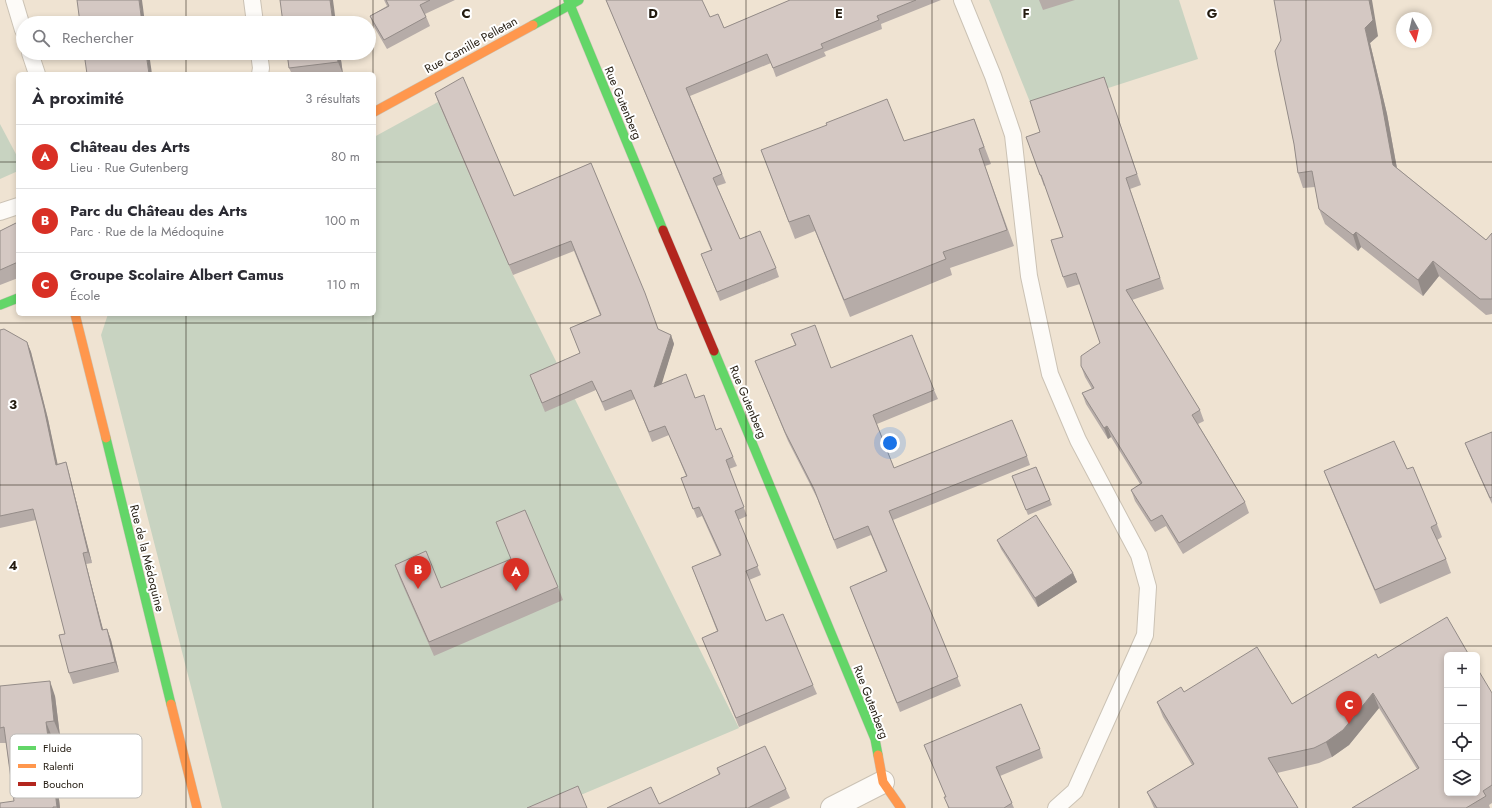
<!DOCTYPE html>
<html lang="fr">
<head>
<meta charset="utf-8">
<style>
	:root { --surface:#fff; --page:#f2f2f3; --text:#2b2b33; --muted:#7c7c81; --line:#e1e1e2; --accent:#d93025 }
	body { margin:0; font-family:Jost,sans-serif; background:var(--page); color:var(--text) }
	.controls { position:absolute; right:12px; bottom:12px; display:grid; overflow:hidden; border-radius:6px; box-shadow:0 2px 6px #0003 }
	.controls button { width:36px; height:36px; display:grid; place-items:center; padding:0; border:0; border-bottom:1px solid var(--line); background:var(--surface); color:var(--text); font:20px sans-serif }
	.compass { position:absolute; left:1396px; top:12px; width:36px; height:36px; border-radius:50%; background:var(--surface); box-shadow:0 2px 6px #0003; rotate:172deg }
	.you { position:absolute; left:890px; top:443px; width:14px; height:14px; margin:-10px; border:3px solid #fff; border-radius:50%; background:#1a73e8; box-shadow:0 0 0 6px #1a73e833 }
	.badge { display:grid; place-items:center; width:26px; height:26px; border-radius:50%; background:var(--accent); color:#fff; font-size:13px; font-weight:700 }
	.pin { position:absolute; translate:-50% -33px; filter:drop-shadow(0 1px 2px #0008) }
	.pin::after { content:''; position:absolute; top:21px; width:14px; height:12px; background:inherit; clip-path:polygon(0 0,100% 0,50% 100%) }
	.list { margin:0; padding:0; list-style:none }
	h2 { display:flex; justify-content:space-between; align-items:center; height:52px; margin:0; padding:0 16px; font-size:17px }
	h2 small { font-size:13px; font-weight:400; color:var(--muted) }
	.list li { display:grid; grid-template-columns:26px 1fr auto; gap:12px; align-items:center; box-sizing:border-box; height:64px; padding:0 16px; border-top:1px solid var(--line) }
	.list b { display:block; font-size:15px; white-space:nowrap }
	.list p { margin:0; font-size:13px; white-space:nowrap; color:var(--muted) }
	.list em { font-size:13px; font-style:normal; color:var(--muted) }
	.icon { flex:none; width:22px; height:22px; fill:none; stroke:currentColor; stroke-width:2; stroke-linecap:round; stroke-linejoin:round }
	.map { position:relative; flex:none; width:1492px; height:808px; overflow:hidden }
	.search { position:absolute; background:var(--surface); box-shadow:0 2px 6px #0003; left:16px; top:16px; width:360px; height:44px; display:flex; align-items:center; gap:10px; box-sizing:border-box; padding:0 14px; border-radius:22px; color:var(--muted); font-size:15px }
	.panel { position:absolute; background:var(--surface); box-shadow:0 2px 6px #0003; left:16px; top:72px; width:360px; height:244px; border-radius:6px }
	.map>svg:first-child { display:block }
	.green { fill:#c8d3c1 }
	.lines { fill:none; stroke-linecap:round; stroke-linejoin:round }
	.lane-casing { stroke:#cbc2b4; stroke-width:18 }
	.street-casing { stroke:#cbc2b4; stroke-width:24 }
	.fast-casing { stroke:#cbc2b4; stroke-width:10 }
	.slow-casing { stroke:#cbc2b4; stroke-width:10 }
	.jam-casing { stroke:#cbc2b4; stroke-width:10 }
	.lane { stroke:#fdfbf8; stroke-width:16 }
	.street { stroke:#fdfbf8; stroke-width:22 }
	.fast { stroke:#63d668; stroke-width:9 }
	.slow { stroke:#ff974d; stroke-width:9 }
	.jam { stroke:#b3261e; stroke-width:9 }
	.wall { fill:#b6aca8 }
	.shaded-wall { fill:#948c88 }
	.building { fill:#d4c8c3; stroke:#948c88 }
	.grid { fill:none; stroke:#231b10; stroke-width:1; stroke-opacity:0.55 }
	.labels { text-anchor:middle; dominant-baseline:central; stroke-width:4; stroke-linejoin:round; paint-order:stroke }
	.street-label { font-size:12px; fill:#231b10; stroke:#fff }
	.key { fill:#fff; stroke:#bdbbb7; stroke-width:1 }
	.key-label { font-size:11px; fill:#231b10 }
	.grid-label { font-size:13px; text-anchor:middle; font-weight:bold; fill:#231b10; stroke:#fff; stroke-width:4; stroke-linejoin:round; paint-order:stroke }
</style>
</head>
<body>
<div class="map">
<svg width="1492" height="808" viewBox="0 0 1492 808">
	<rect width="100%" height="100%" fill="#efe3d2"/>
	<g class="green">
		<polygon points="989,0 1179,0 1198,59 1034,112"/>
		<polygon points="438,102 513,275 739,728 550,808 222,808 101,335 108,314 374,314 374,137"/>
		<polygon points="0,124 18,158 18,171 0,179"/>
	</g>
	<g class="lines">
		<defs>
			<g id="lane">
				<polyline points="14,0 23,30"/>
				<polyline points="252,0 255,23"/>
				<polyline points="962,0 993,76 1013,135 1029,276 1050,374 1078,440 1139,555 1148,587 1145,635 1075,791 1056,808"/>
				<polyline points="30,53 37,74"/>
				<polyline points="259,53 261,68 260,74"/>
				<polyline points="0,212 18,206"/>
			</g>
			<polyline id="street" points="832,808 883,782"/>
			<g id="fast">
				<polyline points="568,0 663,230"/>
				<polyline points="533,25 579,0"/>
				<polyline points="0,305 18,298"/>
				<polyline points="714,351 875,739 878,755"/>
				<polyline points="106,438 171,704"/>
			</g>
			<g id="slow">
				<polyline points="374,112 533,25"/>
				<polyline points="75,314 106,438"/>
				<polyline points="171,704 197,808"/>
				<polyline points="878,755 883,782 901,808"/>
			</g>
			<polyline id="jam" points="663,230 714,351"/>
		</defs>
		<use href="#lane" class="lane-casing"/>
		<use href="#street" class="street-casing"/>
		<use href="#fast" class="fast-casing"/>
		<use href="#slow" class="slow-casing"/>
		<use href="#jam" class="jam-casing"/>
		<use href="#lane" class="lane"/>
		<use href="#street" class="street"/>
		<use href="#fast" class="fast"/>
		<use href="#slow" class="slow"/>
		<use href="#jam" class="jam"/>
	</g>
	<g class="wall">
		<polygon points="384,0 455,0 425,14 430,26 387,49 373,25 370,16 387,6"/>
		<polygon points="606,0 710,17 724,28 790,0 941,0 881,24 882,29 824,52 826,56 776,77 771,63 690,96 726,183 717,186 740,239 776,268 779,277 720,301 701,254 711,250"/>
		<polygon points="1039,0 1075,0 1043,10"/>
		<polygon points="1378,36 1370,43 1387,114 1397,168 1486,240 1492,233 1492,314 1486,315 1439,276 1423,296 1361,247 1358,251 1325,224 1319,209 1315,187 1303,188 1298,173 1294,144 1275,51"/>
		<polygon points="287,53 340,53 343,74 292,74 289,68"/>
		<polygon points="1104,77 1141,185 1130,189 1164,289 1132,300 1200,410 1204,421 1198,424 1245,502 1249,513 1183,554 1166,526 1155,532 1135,501 1131,490 1140,484 1111,437 1108,439 1086,404 1082,393 1092,389 1085,377 1081,366 1100,343 1080,284 1067,288 1063,277 1063,237 1045,186 1044,186 1026,137 1040,132"/>
		<polygon points="435,93 514,196 591,163 658,329 671,335 674,344 661,384 695,398 733,457 737,466 729,469 747,516 738,520 761,575 749,580 766,621 813,685 817,694 739,727 702,638 717,631 692,567 720,556 702,516 697,518 681,478 686,476 669,435 652,442 635,399 605,411 596,390 545,412 530,375 580,353 570,328 600,315 574,251 513,275 438,102"/>
		<polygon points="974,119 991,164 985,166 1014,246 950,268 952,275 850,317 815,231 795,239 761,150 904,141"/>
		<polygon points="18,222 18,278 0,285 0,231"/>
		<polygon points="0,330 27,342 31,352 48,419 57,464 66,462 69,473 92,563 86,564 103,630 107,629 111,640 119,672 73,684 69,673 65,634 36,520 0,528"/>
		<polygon points="791,334 831,368 934,390 938,399 877,424 894,468 1027,456 1030,465 893,520 961,686 900,712 850,587 886,571 871,535 837,549 817,498 788,441 755,361 795,345"/>
		<polygon points="1492,432 1492,504 1469,453 1465,443"/>
		<polygon points="1036,467 1052,505 1028,515 1012,476"/>
		<polygon points="1407,469 1437,524 1442,537 1437,540 1446,559 1451,573 1380,604 1329,484 1324,471"/>
		<polygon points="496,522 558,587 563,600 434,656 400,579 395,565 441,588 511,559"/>
		<polygon points="997,540 1073,573 1077,582 1038,607 1001,549"/>
		<polygon points="1378,658 1492,693 1492,803 1489,805 1490,808 1352,808 1417,769 1379,708 1349,745 1332,757 1319,763 1277,773 1298,808 1154,808 1147,792 1192,765 1163,717 1157,702 1184,692 1292,704"/>
		<polygon points="0,686 55,696 60,736 52,737 60,808 0,808 14,801 6,743 0,743"/>
		<polygon points="924,745 1040,749 1043,758 1000,776 1014,808 948,808 946,797"/>
		<polygon points="717,768 786,789 790,798 769,808 607,808 659,804 719,775"/>
	</g>
	<g class="shaded-wall">
		<polygon points="139,0 142,0 145,23 142,23"/>
		<polygon points="330,0 333,0 336,23 333,23"/>
		<polygon points="1369,0 1372,0 1378,36 1370,43 1387,114 1399,180 1393,165 1365,28"/>
		<polygon points="146,53 149,53 152,74 149,74"/>
		<polygon points="337,53 340,53 343,74 338,62"/>
		<polygon points="1356,232 1361,247 1358,251 1353,235"/>
		<polygon points="1433,261 1439,276 1423,296 1418,280"/>
		<polygon points="671,335 674,344 658,396 654,387"/>
		<polygon points="27,342 31,352 48,419 60,475 56,465"/>
		<polygon points="1107,426 1111,437 1108,439 1104,428"/>
		<polygon points="66,462 69,473 92,563 88,552"/>
		<polygon points="83,553 86,564 106,641 102,630"/>
		<polygon points="1073,573 1077,582 1038,607 1035,598"/>
		<polygon points="107,629 111,640 119,672 115,662"/>
		<polygon points="50,681 55,696 60,736 54,721"/>
		<polygon points="1373,693 1379,708 1349,745 1332,757 1326,742"/>
		<polygon points="46,722 52,737 60,808 57,808 57,807"/>
	</g>
	<g class="building">
		<polygon points="77,0 139,0 142,23 80,23"/>
		<polygon points="280,0 330,0 333,23 283,23"/>
		<polygon points="386,0 430,0 420,5 426,17 384,40 370,16 389,6"/>
		<polygon points="606,0 702,0 710,17 718,14 724,28 790,0 916,0 877,16 879,20 821,44 823,48 773,68 767,54 686,88 722,174 713,178 740,239 760,231 776,268 717,292 701,254 712,250"/>
		<polygon points="1274,0 1369,0 1373,20 1365,28 1381,99 1393,165 1486,240 1492,233 1492,299 1480,299 1433,261 1418,280 1356,232 1353,235 1319,209 1312,171 1298,173 1294,144 1278,67 1275,51 1281,40"/>
		<polygon points="84,53 146,53 149,74 87,74"/>
		<polygon points="287,53 337,53 338,62 289,68"/>
		<polygon points="463,77 514,196 591,163 645,293 658,329 671,335 654,387 686,374 695,398 704,395 716,430 721,428 733,457 726,460 744,507 735,511 758,566 746,571 766,621 783,614 813,685 736,718 702,638 718,631 692,567 721,555 699,507 693,509 681,478 687,476 665,426 649,432 631,390 602,402 592,381 542,403 530,375 580,353 570,328 601,315 571,241 509,265 435,93"/>
		<polygon points="1104,77 1137,174 1126,178 1160,278 1126,290 1200,410 1192,415 1245,502 1179,543 1162,515 1151,521 1131,490 1142,483 1107,426 1104,428 1082,393 1094,388 1081,366 1081,356 1100,343 1076,273 1063,277 1051,240 1063,237 1041,175 1040,175 1026,137 1040,132 1030,101"/>
		<polygon points="887,99 904,141 974,119 984,147 979,149 1007,230 943,252 946,259 844,300 809,215 789,222 761,150 827,125 826,123"/>
		<polygon points="18,222 18,262 0,270 0,231"/>
		<polygon points="815,325 831,368 912,335 934,390 873,415 894,468 1012,420 1027,456 889,511 958,677 897,703 850,587 887,571 868,526 834,540 814,489 785,432 755,361 796,345 791,334"/>
		<polygon points="4,329 27,342 44,408 56,465 66,462 88,552 83,553 102,630 107,629 115,662 69,673 59,635 65,634 33,509 0,516 0,330"/>
		<polygon points="1492,432 1492,497 1490,498 1465,443"/>
		<polygon points="1394,441 1407,469 1413,467 1437,524 1431,527 1446,559 1375,590 1324,471"/>
		<polygon points="1036,467 1050,500 1026,510 1012,476"/>
		<polygon points="525,510 558,587 429,642 395,565 426,551 441,588 511,559 496,522"/>
		<polygon points="1036,515 1073,573 1035,598 997,540"/>
		<polygon points="1447,617 1469,655 1447,655 1447,793 1477,793 1477,668 1492,693 1492,785 1483,791 1486,796 1466,808 1352,808 1419,768 1373,693 1343,730 1326,742 1314,748 1268,758 1298,808 1157,808 1147,792 1194,764 1157,702 1181,687 1184,692 1257,647 1292,704 1376,654 1378,658"/>
		<polygon points="50,681 54,721 46,722 57,807 53,807 53,808 0,808 0,803 14,801 4,727 0,728 0,686"/>
		<polygon points="1021,704 1040,749 996,767 1012,803 1004,808 949,808 944,797 946,797 924,745"/>
		<polygon points="765,746 786,789 748,808 607,808 651,787 659,804 720,774 717,768"/>
		<polygon points="578,786 587,808 527,808"/>
	</g>
	<path class="grid" d="M186 0V23M373 0V74M560 0V808M746 0V808M932 0V808M1119 0V808M1306 0V808M186 53V74M0 162H18M374 162H1492M186 314V808M373 314V808M0 323H1492M0 485H1492M0 646H1492"/>
	<g class="labels">
		<g class="street-label">
			<text transform="translate(471 45) rotate(-29)">Rue Camille Pelletan</text>
			<text transform="translate(623 103) rotate(67)">Rue Gutenberg</text>
			<text transform="translate(748 402) rotate(67)">Rue Gutenberg</text>
			<text transform="translate(147 558) rotate(76)">Rue de la Médoquine</text>
			<text transform="translate(871 702) rotate(69)">Rue Gutenberg</text>
		</g>
	</g>
	<rect x="10" y="734" width="132" height="64" rx="6" class="key"/>
	<rect x="18" y="746" width="18" height="4" fill="#63d668"/>
	<rect x="18" y="764" width="18" height="4" fill="#ff974d"/>
	<rect x="18" y="782" width="18" height="4" fill="#b3261e"/>
	<g class="key-label">
		<text x="43" y="752">Fluide</text>
		<text x="43" y="770">Ralenti</text>
		<text x="43" y="788">Bouchon</text>
	</g>
	<g class="grid-label">
		<text x="466" y="18">C</text>
		<text x="653" y="18">D</text>
		<text x="839" y="18">E</text>
		<text x="1026" y="18">F</text>
		<text x="1212" y="18">G</text>
		<text x="13" y="409">3</text>
		<text x="13" y="570">4</text>
	</g>
</svg>
<div class="controls">
<button>+</button>
<button>−</button>
<button><svg class="icon" aria-label="locate" viewBox="0 0 24 24"><circle cx="12" cy="12" r="6"/><path d="M12 2v4M12 18v4M2 12h4M18 12h4"/></svg></button>
<button><svg class="icon" aria-label="layers" viewBox="0 0 24 24"><path d="M12 4l9 5-9 5-9-5zM3 14l9 5 9-5"/></svg></button>
</div>
<svg class="compass" viewBox="-18 -18 36 36"><path d="M0-13l5 13h-10z" fill="#e53935"/><path d="M0 13l5-13h-10z" fill="#7c7c81"/></svg>
<div class="you"></div>
<div class="pin badge" style="left:516px;top:591px">A</div>
<div class="pin badge" style="left:418px;top:589px">B</div>
<div class="pin badge" style="left:1349px;top:724px">C</div>
<div class="search"><svg class="icon" aria-label="search" viewBox="0 0 24 24"><circle cx="10" cy="10" r="6"/><path d="M15 15l6 6"/></svg>Rechercher</div>
<section class="panel">
<h2>À proximité<small>3 résultats</small></h2>
<ul class="list">
<li><span class="badge">A</span><div><b>Château des Arts</b><p>Lieu · Rue Gutenberg</p></div><em>80 m</em></li>
<li><span class="badge">B</span><div><b>Parc du Château des Arts</b><p>Parc · Rue de la Médoquine</p></div><em>100 m</em></li>
<li><span class="badge">C</span><div><b>Groupe Scolaire Albert Camus</b><p>École</p></div><em>110 m</em></li>
</ul>
</section>
</div>
</body>
</html>
